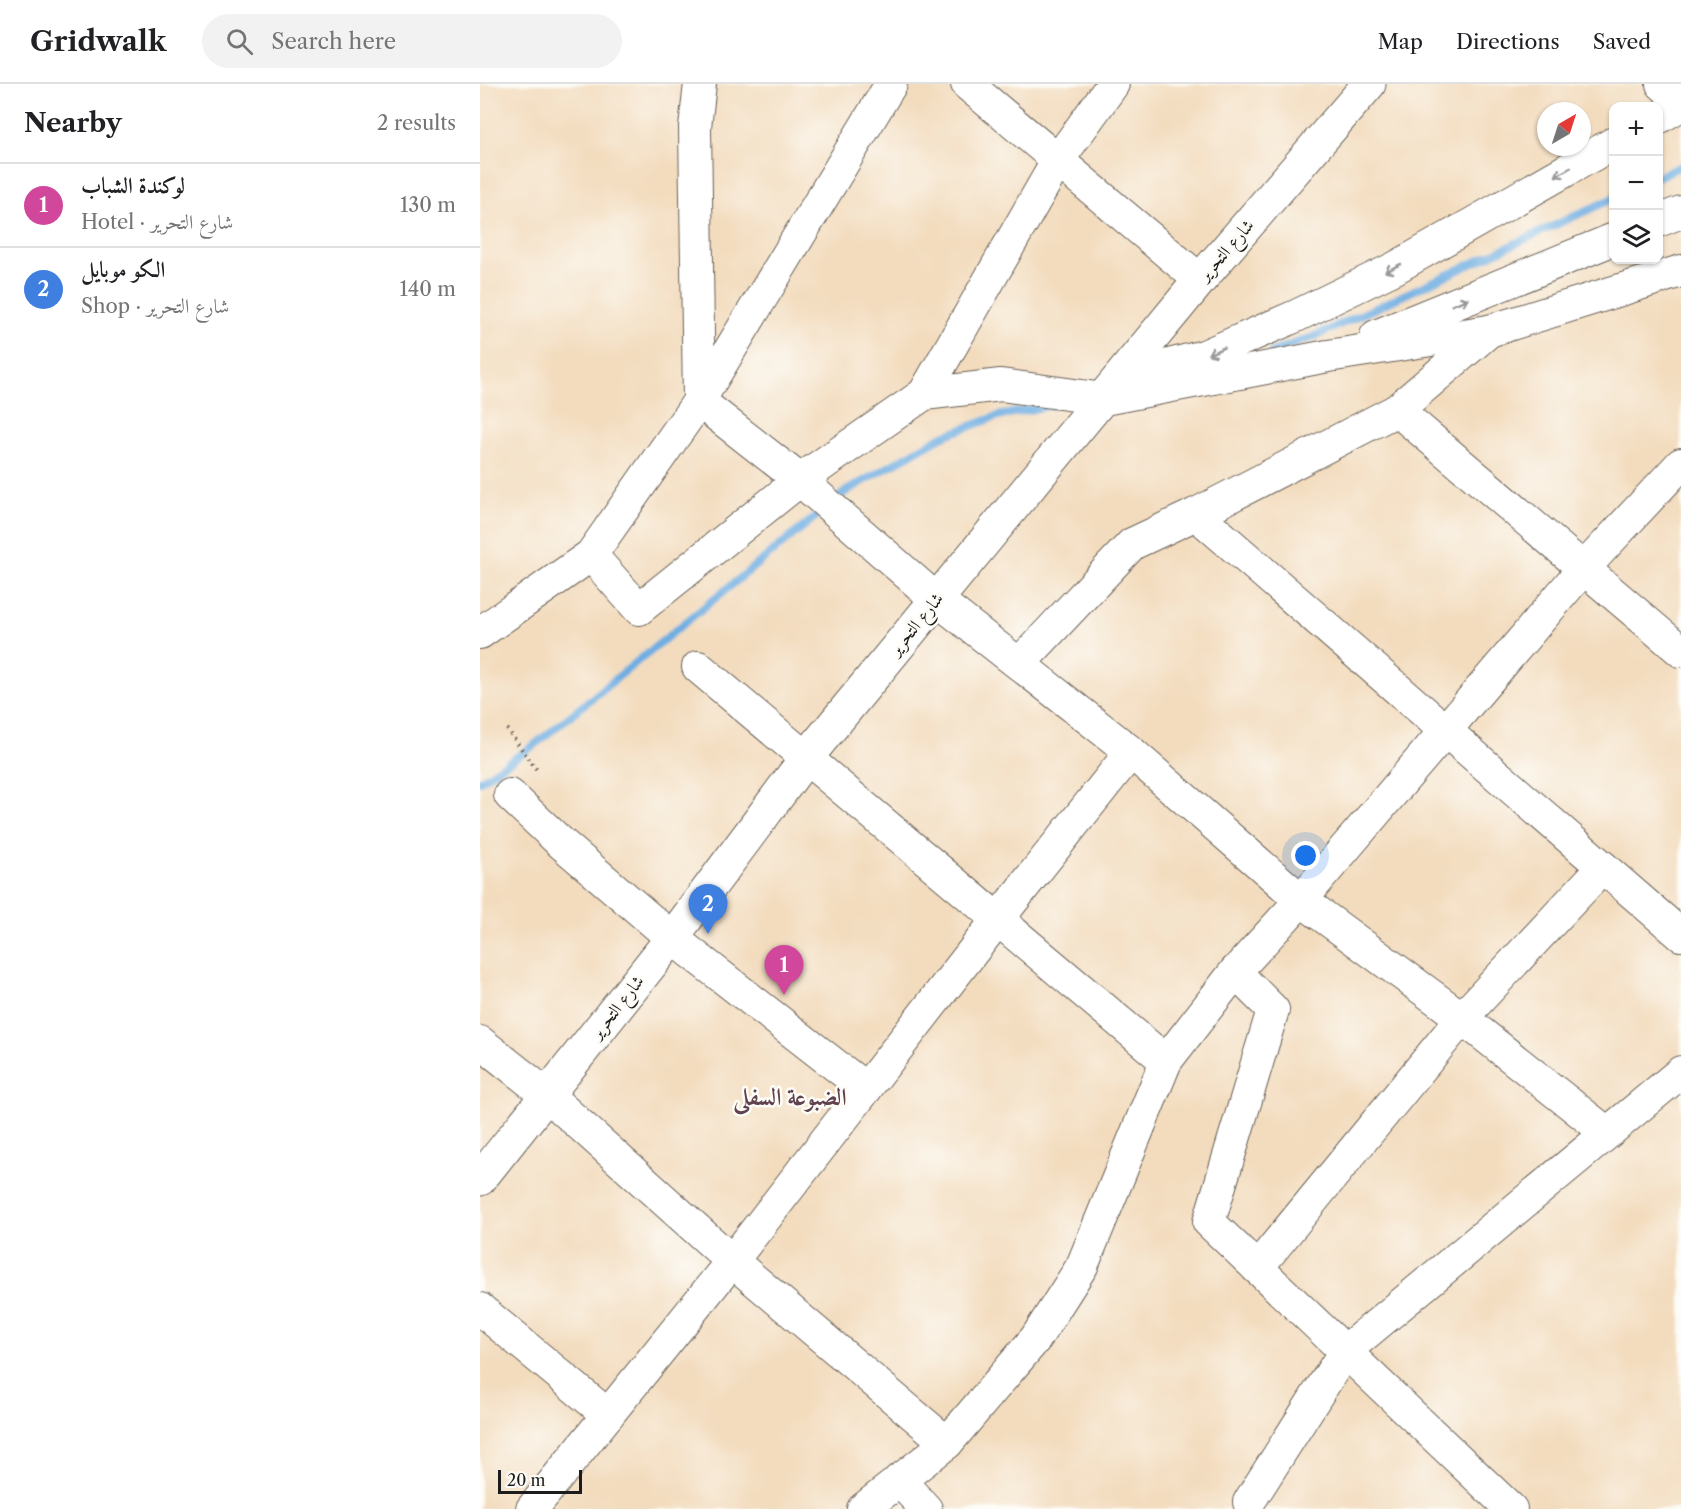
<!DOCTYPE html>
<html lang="en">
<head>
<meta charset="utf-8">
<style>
	:root { --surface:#fff; --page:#f2f2f2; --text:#202124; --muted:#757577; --line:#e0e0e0; --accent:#c8321e }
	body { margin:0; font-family:"Libre Caslon Text",Amiri,serif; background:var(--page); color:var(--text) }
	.controls { position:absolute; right:18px; top:18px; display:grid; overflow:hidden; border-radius:12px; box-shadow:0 2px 4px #0004 }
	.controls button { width:54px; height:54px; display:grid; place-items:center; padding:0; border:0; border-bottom:2px solid var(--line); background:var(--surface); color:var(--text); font:30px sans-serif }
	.compass { position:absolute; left:1057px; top:18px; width:54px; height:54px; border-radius:50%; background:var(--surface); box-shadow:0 2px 4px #0004; rotate:39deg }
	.scale { position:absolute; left:18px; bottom:15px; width:84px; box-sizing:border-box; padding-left:6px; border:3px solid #1c1c1c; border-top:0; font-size:16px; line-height:21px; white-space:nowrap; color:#1c1c1c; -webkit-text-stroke:4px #fdfcf7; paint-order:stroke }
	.you { position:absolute; left:826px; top:772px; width:21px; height:21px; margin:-15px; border:4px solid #fff; border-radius:50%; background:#1a73e8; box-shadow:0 0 0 9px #1a73e833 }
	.badge { display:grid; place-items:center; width:39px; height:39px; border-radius:50%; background:var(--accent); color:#fff; font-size:20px; font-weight:700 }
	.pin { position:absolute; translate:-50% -50px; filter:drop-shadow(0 2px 3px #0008) }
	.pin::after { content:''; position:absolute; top:32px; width:21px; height:18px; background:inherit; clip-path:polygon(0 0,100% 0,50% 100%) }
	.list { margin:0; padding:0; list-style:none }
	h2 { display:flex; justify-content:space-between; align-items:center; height:78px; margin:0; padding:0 24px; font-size:26px }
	h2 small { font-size:20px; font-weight:400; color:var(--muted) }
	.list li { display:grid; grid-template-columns:39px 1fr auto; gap:18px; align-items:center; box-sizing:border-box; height:84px; padding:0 24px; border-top:2px solid var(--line) }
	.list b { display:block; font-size:22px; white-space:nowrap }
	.list p { margin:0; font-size:20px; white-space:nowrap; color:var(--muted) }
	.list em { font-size:20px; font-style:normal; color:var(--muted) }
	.icon { flex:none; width:33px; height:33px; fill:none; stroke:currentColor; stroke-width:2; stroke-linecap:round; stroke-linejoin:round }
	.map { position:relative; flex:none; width:1201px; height:1425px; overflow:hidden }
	header { display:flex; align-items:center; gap:36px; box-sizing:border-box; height:84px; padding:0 30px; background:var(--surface); border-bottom:2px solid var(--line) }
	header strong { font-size:28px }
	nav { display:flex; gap:33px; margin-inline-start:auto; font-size:21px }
	.search { width:420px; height:54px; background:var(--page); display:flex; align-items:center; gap:15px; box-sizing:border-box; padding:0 21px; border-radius:33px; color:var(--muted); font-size:22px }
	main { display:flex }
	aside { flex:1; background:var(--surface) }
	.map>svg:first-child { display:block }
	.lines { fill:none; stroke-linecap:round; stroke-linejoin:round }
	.stream { stroke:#6eaee2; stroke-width:8 }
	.street-casing { stroke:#675f55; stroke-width:34 }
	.secondary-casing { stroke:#675f55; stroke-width:35 }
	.path { stroke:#675f55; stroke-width:4; stroke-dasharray:1.5 4.5; stroke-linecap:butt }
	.street { stroke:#fff; stroke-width:32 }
	.secondary { stroke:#fff; stroke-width:33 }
	.oneway { stroke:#999 }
	.labels { text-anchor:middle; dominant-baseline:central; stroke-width:5; stroke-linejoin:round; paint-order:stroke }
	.street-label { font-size:18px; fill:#1c1c1c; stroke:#fdfcf7 }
	.district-label { font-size:24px; font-weight:bold; fill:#5f424e; stroke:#fdfcf7 }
</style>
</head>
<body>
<header>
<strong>Gridwalk</strong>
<div class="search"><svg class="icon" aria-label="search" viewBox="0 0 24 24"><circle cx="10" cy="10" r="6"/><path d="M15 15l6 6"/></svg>Search here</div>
<nav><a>Map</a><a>Directions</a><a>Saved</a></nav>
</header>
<main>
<aside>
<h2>Nearby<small>2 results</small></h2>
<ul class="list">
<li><span class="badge" style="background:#d1479c">1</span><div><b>لوكندة الشباب</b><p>Hotel · شارع التحرير</p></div><em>130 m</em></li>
<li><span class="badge" style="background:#3f7fe0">2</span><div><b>الكو موبايل</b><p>Shop · شارع التحرير</p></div><em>140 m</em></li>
</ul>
</aside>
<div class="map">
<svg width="1201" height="1425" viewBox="0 0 1201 1425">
	<rect width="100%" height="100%" fill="#fdfcf7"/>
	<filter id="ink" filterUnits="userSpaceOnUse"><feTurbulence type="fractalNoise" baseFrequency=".0167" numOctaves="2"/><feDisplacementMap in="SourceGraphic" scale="12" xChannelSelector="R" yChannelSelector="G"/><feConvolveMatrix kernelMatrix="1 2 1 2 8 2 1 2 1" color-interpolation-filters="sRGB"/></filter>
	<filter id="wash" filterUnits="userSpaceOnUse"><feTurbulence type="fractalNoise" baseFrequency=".008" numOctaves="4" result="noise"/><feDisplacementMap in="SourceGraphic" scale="24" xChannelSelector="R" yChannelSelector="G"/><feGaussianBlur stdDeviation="1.35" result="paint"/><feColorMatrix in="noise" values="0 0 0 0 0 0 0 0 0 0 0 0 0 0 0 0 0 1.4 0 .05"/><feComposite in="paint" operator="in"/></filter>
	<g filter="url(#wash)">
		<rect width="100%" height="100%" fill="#f3dcbe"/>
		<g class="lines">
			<g class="stream">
				<polyline points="1178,93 1201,82"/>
				<polyline points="792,268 833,253 1134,114"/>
				<polyline points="354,417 368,406 461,353 518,332 573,321"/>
				<polyline points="0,697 53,662 344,426"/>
			</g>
		</g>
	</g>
	<g filter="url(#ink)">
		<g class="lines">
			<defs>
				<g id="street">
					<polyline points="220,0 215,43 219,317 320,396 456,515 651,668 821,816 982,934 1127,1049"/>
					<polyline points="487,0 720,196"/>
					<polyline points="1182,0 1201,16"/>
					<polyline points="1178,34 1201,21"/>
					<polyline points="1178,137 1201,128"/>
					<polyline points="896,252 1134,155"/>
					<polyline points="661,286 666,287 724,272 816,232 915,184 1134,59"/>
					<polyline points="444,310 578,76 633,0"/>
					<polyline points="917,326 1201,567"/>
					<polyline points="716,430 1201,851"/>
					<polyline points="111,471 159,525 320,396 444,310 521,301 624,315 848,272 1009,247 1201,187"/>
					<polyline points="0,549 111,471 219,317 411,0"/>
					<polyline points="540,579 652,460 716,430 917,326 1009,247"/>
					<polyline points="218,583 686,977"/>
					<polyline points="30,711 80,758 192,854 386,1005"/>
					<polyline points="755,888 793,926 729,1138 1031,1425"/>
					<polyline points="0,958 67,1011 252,1177 467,1359"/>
					<polyline points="777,1184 982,934 1123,783"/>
					<polyline points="0,1225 128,1331"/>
					<polyline points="419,1396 446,1425"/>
					<polyline points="769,1418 865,1267 1201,988"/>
					<polyline points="52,1425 252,1177 518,835 651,668"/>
					<polyline points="383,1425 467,1359 556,1254 602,1182 686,977 755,888 821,816 1103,485 1201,380"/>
				</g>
				<polyline id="secondary" points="0,1095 192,854 326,674 720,196 889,0"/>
			</defs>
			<use href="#street" class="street-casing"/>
			<use href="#secondary" class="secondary-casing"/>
			<polyline class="path" points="27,645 57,686"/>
			<use href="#street" class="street"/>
			<use href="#secondary" class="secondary"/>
		</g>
		<defs><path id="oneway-shaft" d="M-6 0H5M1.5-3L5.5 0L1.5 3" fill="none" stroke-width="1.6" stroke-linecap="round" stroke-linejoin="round" transform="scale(1.5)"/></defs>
		<g class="oneway">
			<use href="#oneway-shaft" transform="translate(1083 88) rotate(150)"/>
			<use href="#oneway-shaft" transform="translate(913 184) rotate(153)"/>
			<use href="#oneway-shaft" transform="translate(980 218) rotate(-22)"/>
			<use href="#oneway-shaft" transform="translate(736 267) rotate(156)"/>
		</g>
	</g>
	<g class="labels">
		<g class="street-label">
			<text transform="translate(746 166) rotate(-49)">شارع التحرير</text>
			<text transform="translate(436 540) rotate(-51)">شارع التحرير</text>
			<text transform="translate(137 923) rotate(-52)">شارع التحرير</text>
		</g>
		<g class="district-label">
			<text x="310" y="1012">الضبوعة السفلى</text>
		</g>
	</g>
</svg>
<div class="controls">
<button>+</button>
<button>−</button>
<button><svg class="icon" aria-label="layers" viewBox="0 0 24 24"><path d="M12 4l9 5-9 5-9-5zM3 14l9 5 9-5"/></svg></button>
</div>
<svg class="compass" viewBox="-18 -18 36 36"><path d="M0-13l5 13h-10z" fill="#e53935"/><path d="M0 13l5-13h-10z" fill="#757577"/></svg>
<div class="scale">20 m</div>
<div class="you"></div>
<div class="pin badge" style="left:304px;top:911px;background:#d1479c">1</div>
<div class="pin badge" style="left:228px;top:850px;background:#3f7fe0">2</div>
</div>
</main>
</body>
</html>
